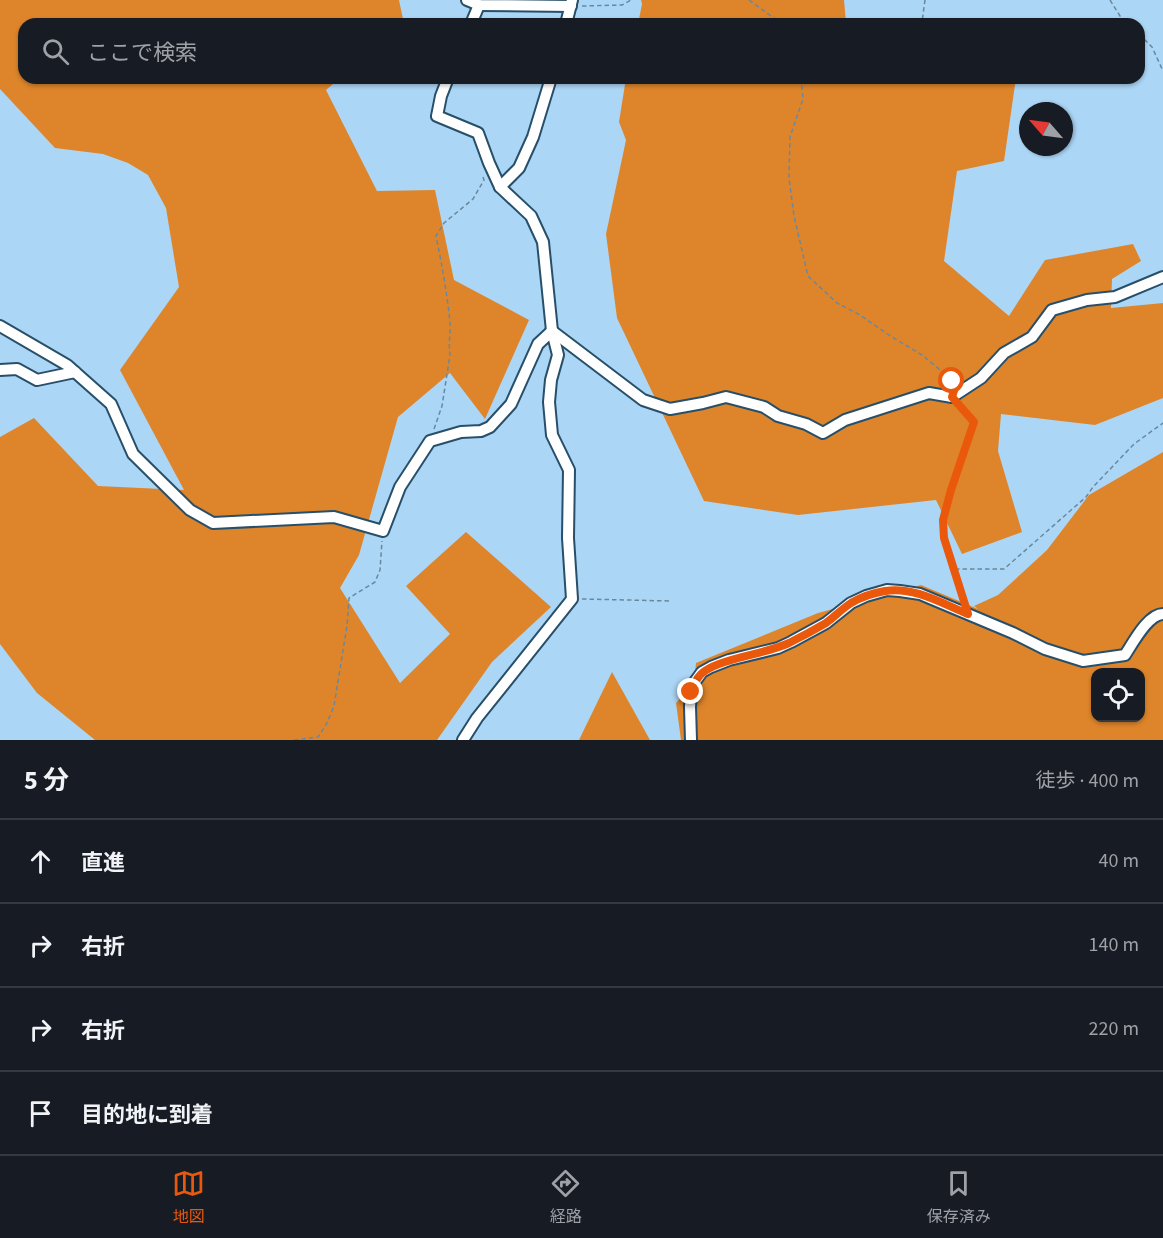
<!DOCTYPE html>
<html lang="ja">
<head>
<meta charset="utf-8">
<style>
	:root { --surface:#171b24; --page:#242831; --text:#f1f3f6; --muted:#9ea1a6; --line:#363941; --accent:#ea580c }
	body { margin:0; font-family:"Source Sans 3","Noto Sans JP",sans-serif; background:var(--page); color:var(--text) }
	.controls { position:absolute; right:18px; bottom:18px; display:grid; overflow:hidden; border-radius:12px; box-shadow:0 2px 4px #0004 }
	.controls button { width:54px; height:54px; display:grid; place-items:center; padding:0; border:0; border-bottom:2px solid var(--line); background:var(--surface); color:var(--text); font:30px sans-serif }
	.compass { position:absolute; left:1019px; top:102px; width:54px; height:54px; border-radius:50%; background:var(--surface); box-shadow:0 2px 4px #0004; rotate:298deg }
	.stop { position:absolute; width:18px; height:18px; margin:-14px; border:4px solid #ea580c; border-radius:50%; background:#fff }
	.stop.end { background:#ea580c; border-color:#fff; box-shadow:0 2px 6px #0008 }
	.list { margin:0; padding:0; list-style:none }
	h2 { display:flex; justify-content:space-between; align-items:center; height:78px; margin:0; padding:0 24px; font-size:26px }
	h2 small { font-size:20px; font-weight:400; color:var(--muted) }
	.list li { display:grid; grid-template-columns:39px 1fr auto; gap:18px; align-items:center; box-sizing:border-box; height:84px; padding:0 24px; border-top:2px solid var(--line) }
	.list b { display:block; font-size:22px; white-space:nowrap }
	.list em { font-size:20px; font-style:normal; color:var(--muted) }
	.icon { flex:none; width:33px; height:33px; fill:none; stroke:currentColor; stroke-width:2; stroke-linecap:round; stroke-linejoin:round }
	.map { position:relative; flex:none; width:1163px; height:740px; overflow:hidden }
	.search { position:absolute; background:var(--surface); box-shadow:0 2px 4px #0004; left:18px; right:18px; top:18px; height:66px; display:flex; align-items:center; gap:15px; box-sizing:border-box; padding:0 21px; border-radius:18px; color:var(--muted); font-size:22px }
	.sheet { height:414px; background:var(--surface) }
	nav { display:flex; justify-content:space-around; align-items:center; box-sizing:border-box; height:84px; border-top:2px solid var(--line); background:var(--surface); font-size:16px; color:var(--muted) }
	nav a { display:grid; justify-items:center; gap:3px }
	nav .on { color:var(--accent) }
	.map>svg:first-child { display:block }
	.green { fill:#de852b; fill-rule:evenodd }
	.lines { fill:none; stroke-linecap:round; stroke-linejoin:round }
	.minor-casing { stroke:#284f69; stroke-width:14 }
	.path { stroke:#69889f; stroke-width:1.5; stroke-dasharray:4.5 3; stroke-linecap:butt }
	.minor { stroke:#fff; stroke-width:10 }
	.route { stroke:#ea580c; stroke-width:8 }
</style>
</head>
<body>
<div class="map">
<svg width="1163" height="740" viewBox="0 0 1163 740">
	<rect width="100%" height="100%" fill="#acd6f6"/>
	<g class="green">
		<polygon points="0,0 399,0 404,24 24,24 24,78 340,78 326,90 377,191 435,190 454,280 529,320 485,419 450,373 398,417 359,555 340,588 400,683 450,634 406,586 466,532 551,607 492,662 437,740 95,740 37,693 0,644 0,437 34,418 98,486 184,490 120,370 179,287 166,208 148,175 128,163 103,154 55,148 0,89"/>
		<polygon points="641,0 844,0 846,23 846,24 638,24 642,4"/>
		<polygon points="626,78 835,78 836,83 920,78 1016,78 1004,161 957,171 944,261 1009,316 1045,260 1133,244 1141,261 1112,279 1111,308 1163,303 1163,398 1095,425 1001,414 998,451 1022,532 962,554 936,500 798,515 704,501 617,318 606,234 626,140 619,122"/>
		<path d="M1163 452V740H681L676 703 694 683 696 663 818 613 921 585 978 609 974 606 998 595 1047 550 1089 495ZM1096 672H1140V718H1096Z"/>
		<polygon points="612,672 650,740 579,740"/>
	</g>
	<g class="lines">
		<defs>
			<g id="minor">
				<polyline points="467,0 479,5 571,6"/>
				<polyline points="471,24 479,5"/>
				<polyline points="566,24 572,0"/>
				<polyline points="448,78 441,96 437,116 478,133 489,163 500,187 531,216 543,242 552,331 558,355 551,380 549,402 552,435 569,470 568,538 572,599 477,718 463,740"/>
				<polyline points="500,187 519,168 533,137 551,78"/>
				<polyline points="0,326 67,365 111,404 133,454 190,510 213,523 334,517 383,531 400,487 430,441 461,432 481,431 490,427 511,404 538,344 552,331"/>
				<polyline points="552,331 643,400 670,409 703,403 726,397 764,407 778,416 806,424 823,433 845,420 929,393 952,397 981,378 1004,353 1032,337 1052,310 1087,300 1115,297 1163,277"/>
				<polyline points="0,370 17,369 37,380 75,372"/>
				<path d="M691 740 690 707 691 691 694 683 702 672 711 667 729 660 778 648 791 642 826 623 851 603 866 596 887 590 900 591 920 594 1013 633 1045 649 1083 661 1125 655C1133 643 1148 614 1163 614"/>
			</g>
		</defs>
		<use href="#minor" class="minor-casing"/>
		<g class="path">
			<polyline points="749,0 782,24"/>
			<polyline points="1110,0 1120,16 1128,24"/>
			<polyline points="582,6 622,5 631,0"/>
			<polyline points="865,24 922,22 925,0"/>
			<polyline points="1139,34 1152,47 1163,71"/>
			<polyline points="801,78 803,99 790,137 789,178 794,216 808,276 837,303 860,315 892,337 922,355 956,383"/>
			<path d="M960 406 974 422C964 451 939 509 944 538 948 558 958 581 964 600"/>
			<path d="M434 429 442 406 450 355C448 344 451 333 450 322 447 293 442 265 436 236L444 223 473 199 484 180 483 177"/>
			<polyline points="955,569 1004,569 1086,497 1093,487 1134,444 1163,423"/>
			<polyline points="582,599 670,601"/>
			<polyline points="294,740 318,737 327,723 334,706 347,626 349,598 375,582 380,570 382,541"/>
		</g>
		<use href="#minor" class="minor"/>
	</g>
	<g class="lines">
		<path class="route" d="M691 692C697 675 703 670 719 664 742 655 767 653 789 643 801 637 814 630 826 623 834 617 842 609 851 603 861 597 873 593 885 591 914 586 943 604 968 614L944 538 943 520 951 490 974 422 952 397 956 384 952 381"/>
	</g>
</svg>
<div class="controls">
<button><svg class="icon" aria-label="locate" viewBox="0 0 24 24"><circle cx="12" cy="12" r="6"/><path d="M12 2v4M12 18v4M2 12h4M18 12h4"/></svg></button>
</div>
<svg class="compass" viewBox="-18 -18 36 36"><path d="M0-13l5 13h-10z" fill="#e53935"/><path d="M0 13l5-13h-10z" fill="#9ea1a6"/></svg>
<div class="stop" style="left:952px;top:381px"></div>
<div class="stop end" style="left:691px;top:692px"></div>
<div class="search"><svg class="icon" aria-label="search" viewBox="0 0 24 24"><circle cx="10" cy="10" r="6"/><path d="M15 15l6 6"/></svg>ここで検索</div>
</div>
<section class="sheet">
<h2>5 分<small>徒歩 · 400 m</small></h2>
<ul class="list">
<li><svg class="icon" aria-label="ahead" viewBox="0 0 24 24"><path d="M12 20V5M6 11l6-6 6 6"/></svg><div><b>直進</b></div><em>40 m</em></li>
<li><svg class="icon" aria-label="right" viewBox="0 0 24 24"><path d="M7 20v-9h11M14 6l5 5-5 5"/></svg><div><b>右折</b></div><em>140 m</em></li>
<li><svg class="icon" aria-label="right" viewBox="0 0 24 24"><path d="M7 20v-9h11M14 6l5 5-5 5"/></svg><div><b>右折</b></div><em>220 m</em></li>
<li><svg class="icon" aria-label="arrive" viewBox="0 0 24 24"><path d="M6 21V4h12l-3 4 3 4H6"/></svg><div><b>目的地に到着</b></div></li>
</ul>
</section>
<nav>
<a class="on"><svg class="icon" aria-label="map" viewBox="0 0 24 24"><path d="M3 6l6-2 6 2 6-2v14l-6 2-6-2-6 2zM9 4v14M15 6v14"/></svg>地図</a>
<a><svg class="icon" aria-label="directions" viewBox="0 0 24 24"><path d="M12 3l9 9-9 9-9-9zM9 14v-3h6M13 9l2 2-2 2"/></svg>経路</a>
<a><svg class="icon" aria-label="saved" viewBox="0 0 24 24"><path d="M7 4h10v16l-5-4-5 4z"/></svg>保存済み</a>
</nav>
</body>
</html>
